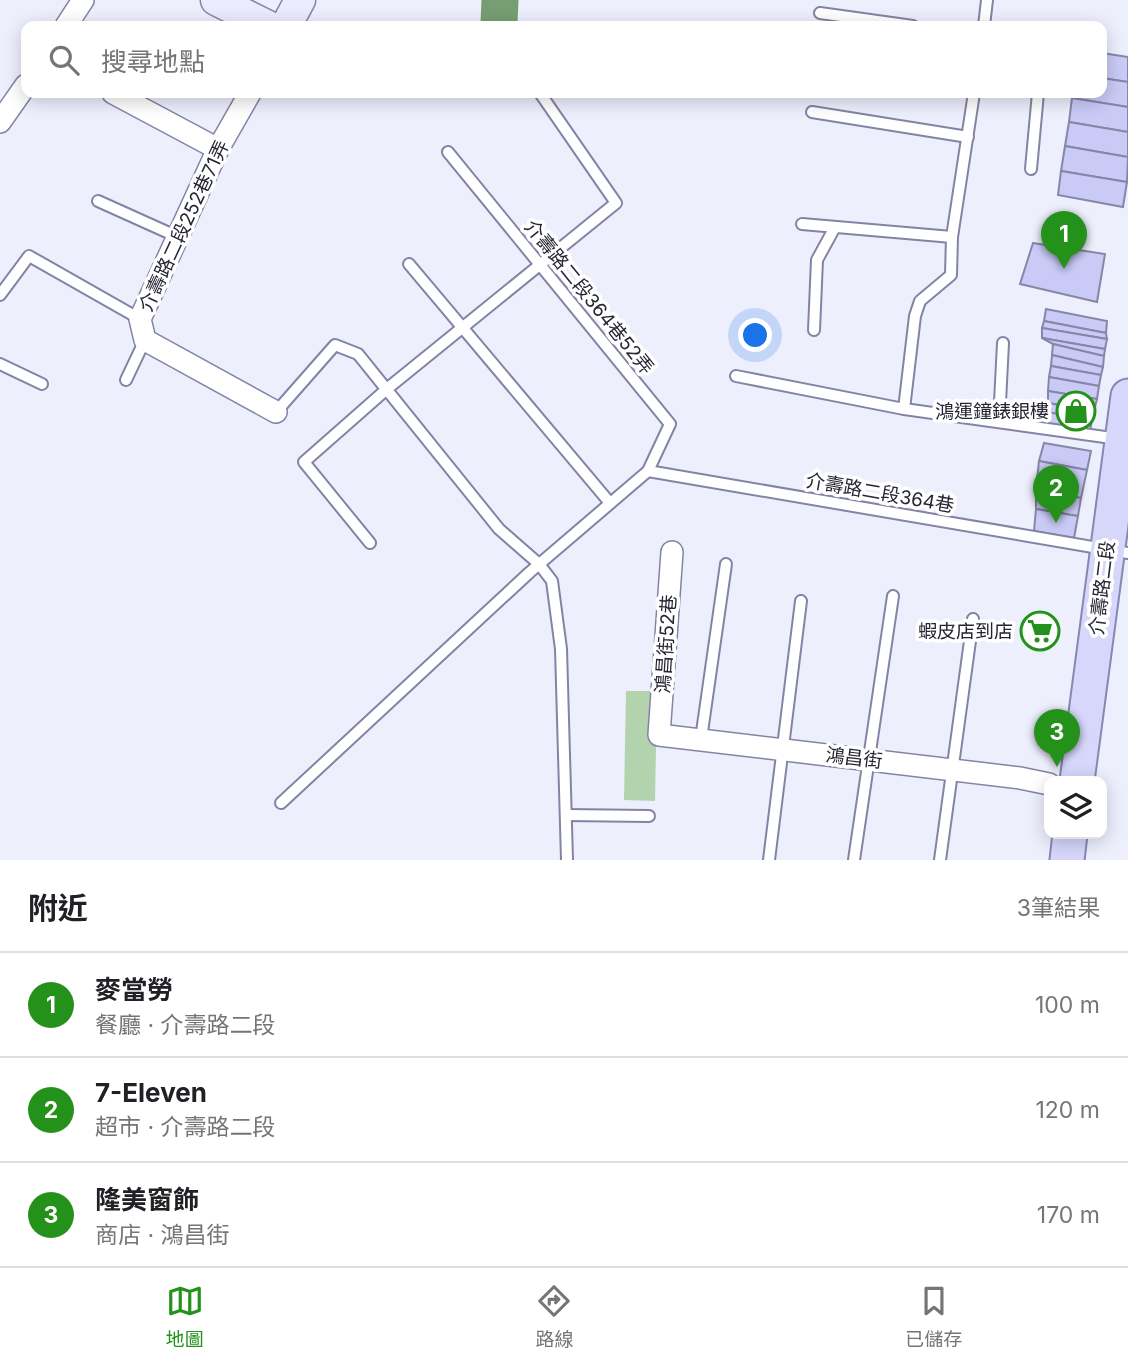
<!DOCTYPE html>
<html lang="zh-TW">
<head>
<meta charset="utf-8">
<style>
	:root { --surface:#fff; --page:#f6f6f6; --text:#202124; --muted:#757577; --line:#e0e0e0; --accent:#23911a }
	body { margin:0; font-family:Inter,"Noto Sans TC",sans-serif; background:var(--page); color:var(--text) }
	.controls { position:absolute; right:21px; bottom:21px; display:grid; overflow:hidden; border-radius:14px; box-shadow:0 4px 18px #0003 }
	.controls button { width:63px; height:63px; display:grid; place-items:center; padding:0; border:0; border-bottom:2px solid var(--line); background:var(--surface); color:var(--text); font:35px sans-serif }
	.you { position:absolute; left:756px; top:336px; width:24px; height:24px; margin:-18px; border:5px solid #fff; border-radius:50%; background:#1a73e8; box-shadow:0 0 0 10px #1a73e833 }
	.badge { display:grid; place-items:center; width:46px; height:46px; border-radius:50%; background:var(--accent); color:#fff; font-size:23px; font-weight:700 }
	.pin { position:absolute; translate:-50% -58px; filter:drop-shadow(0 2px 4px #0008) }
	.pin::after { content:''; position:absolute; top:37px; width:24px; height:21px; background:inherit; clip-path:polygon(0 0,100% 0,50% 100%) }
	.list { margin:0; padding:0; list-style:none }
	h2 { display:flex; justify-content:space-between; align-items:center; height:91px; margin:0; padding:0 28px; font-size:30px }
	h2 small { font-size:23px; font-weight:400; color:var(--muted) }
	.list li { display:grid; grid-template-columns:46px 1fr auto; gap:21px; align-items:center; box-sizing:border-box; height:105px; padding:0 28px; border-top:2px solid var(--line) }
	.list b { display:block; font-size:26px; white-space:nowrap }
	.list p { margin:0; font-size:23px; white-space:nowrap; color:var(--muted) }
	.list em { font-size:23px; font-style:normal; color:var(--muted) }
	.icon { flex:none; width:38px; height:38px; fill:none; stroke:currentColor; stroke-width:2; stroke-linecap:round; stroke-linejoin:round }
	.map { position:relative; flex:none; width:1128px; height:860px; overflow:hidden }
	.search { position:absolute; background:var(--surface); box-shadow:0 4px 18px #0003; left:21px; right:21px; top:21px; height:77px; display:flex; align-items:center; gap:18px; box-sizing:border-box; padding:0 24px; border-radius:14px; color:var(--muted); font-size:26px }
	.sheet { height:406px; background:var(--surface) }
	nav { display:flex; justify-content:space-around; align-items:center; box-sizing:border-box; height:98px; border-top:2px solid var(--line); background:var(--surface); font-size:19px; color:var(--muted) }
	nav a { display:grid; justify-items:center; gap:4px }
	nav .on { color:var(--accent) }
	.map>svg:first-child { display:block }
	.green { fill:#b3d3af }
	.lines { fill:none; stroke-linecap:round; stroke-linejoin:round }
	.river { stroke:#779e73; stroke-width:37 }
	.building { fill:#c9caf6; stroke:#8687a8; stroke-width:2 }
	.lane-casing { stroke:#8384a5; stroke-width:14 }
	.street-casing { stroke:#8384a5; stroke-width:24 }
	.secondary-casing { stroke:#8384a5; stroke-width:33 }
	.primary-casing { stroke:#8687b3; stroke-width:37 }
	.lane { stroke:#fff; stroke-width:10 }
	.street { stroke:#fff; stroke-width:21 }
	.secondary { stroke:#ebebfd; stroke-width:30 }
	.primary { stroke:#d6d7fb; stroke-width:33 }
	.labels { text-anchor:middle; dominant-baseline:central; stroke-width:7; stroke-linejoin:round; paint-order:stroke }
	.street-label { font-size:19px; fill:#252533; stroke:#fff }
	.poi-label { font-size:19px; fill:#252533; stroke:#fff; text-anchor:end }
</style>
</head>
<body>
<div class="map">
<svg width="1128" height="860" viewBox="0 0 1128 860">
	<rect width="100%" height="100%" fill="#eeeffd"/>
	<polygon class="green" points="626,691 657,691 655,801 624,800"/>
	<g class="lines">
		<polyline class="river" points="499,23 500,0"/>
	</g>
	<g class="building">
		<polygon points="1102,53 1128,57 1128,82 1102,78"/>
		<polygon points="1102,78 1128,82 1128,107 1072,98 1073,93 1102,93"/>
		<polygon points="1072,98 1128,107 1128,132 1069,122"/>
		<polygon points="1069,122 1128,132 1128,157 1065,146"/>
		<polygon points="1065,146 1128,157 1127,182 1061,171"/>
		<polygon points="1061,171 1127,182 1123,207 1058,195"/>
		<polygon points="1033,243 1105,254 1097,302 1020,284"/>
		<polygon points="1046,309 1107,321 1106,333 1044,321"/>
		<polygon points="1044,321 1106,333 1107,339 1042,328"/>
		<polygon points="1042,328 1107,339 1105,349 1042,338"/>
		<polygon points="1042,338 1105,349 1104,356 1053,344"/>
		<polygon points="1053,344 1104,356 1103,367 1052,355"/>
		<polygon points="1052,355 1103,367 1101,375 1051,366"/>
		<polygon points="1051,366 1101,375 1099,386 1049,377"/>
		<polygon points="1049,377 1099,386 1097,399 1048,391"/>
		<polygon points="1048,391 1097,399 1094,411 1048,403"/>
		<polygon points="1048,403 1094,411 1092,419 1045,412"/>
		<polygon points="1045,412 1092,419 1090,432 1043,424"/>
		<polygon points="1044,443 1091,451 1087,470 1039,461"/>
		<polygon points="1039,461 1087,470 1081,498 1036,489"/>
		<polygon points="1036,489 1081,498 1078,516 1036,509"/>
		<polygon points="1036,509 1078,516 1074,538 1034,531"/>
	</g>
	<g class="lines">
		<defs>
			<g id="lane">
				<polyline points="820,13 913,26"/>
				<polyline points="984,26 987,0"/>
				<polyline points="812,112 968,137"/>
				<polyline points="1031,169 1038,93"/>
				<polyline points="98,201 178,237"/>
				<polyline points="802,224 952,237"/>
				<polyline points="409,264 610,503"/>
				<polyline points="0,295 29,256 140,319"/>
				<polyline points="814,330 817,260 835,227"/>
				<polyline points="0,364 42,384"/>
				<polyline points="736,376 904,409 1119,439"/>
				<polyline points="126,380 145,340"/>
				<polyline points="904,409 915,316 920,301 951,275 952,237 974,93"/>
				<polyline points="276,412 335,345 358,354 499,529 539,564 552,581 561,649 567,860"/>
				<polyline points="999,422 1003,343"/>
				<polyline points="648,471 1128,553"/>
				<polyline points="370,543 304,462 388,388 616,203 540,93"/>
				<polyline points="701,739 726,564"/>
				<polyline points="281,803 530,572 648,471 670,424 448,152"/>
				<polyline points="566,815 649,816"/>
				<polyline points="769,860 801,601"/>
				<polyline points="854,860 893,596"/>
				<polyline points="940,860 973,619"/>
			</g>
			<g id="street">
				<polyline points="66,26 83,0"/>
				<polyline points="113,93 218,149"/>
				<polyline points="250,93 218,149 140,319 145,340 276,412"/>
				<polyline points="0,122 26,85"/>
				<polyline points="672,552 659,735 1020,778 1049,784"/>
			</g>
			<g id="secondary">
				<polyline points="216,0 268,26"/>
				<polyline points="286,26 300,0"/>
			</g>
			<g id="primary">
				<polyline points="1077,781 1128,396"/>
				<polyline points="1067,860 1070,834"/>
			</g>
		</defs>
		<use href="#lane" class="lane-casing"/>
		<use href="#street" class="street-casing"/>
		<use href="#secondary" class="secondary-casing"/>
		<use href="#primary" class="primary-casing"/>
		<use href="#lane" class="lane"/>
		<use href="#street" class="street"/>
		<use href="#secondary" class="secondary"/>
		<use href="#primary" class="primary"/>
	</g>
	<defs>
		<symbol id="shop-ring" viewBox="-11 -11 22 22"><circle r="9.5" fill="#fff" stroke="#23911a" stroke-width="1.5"/><path d="M-5-2.5h2.3a2.7 3.5 0 0 1 5.4 0H5L5.5 6h-11ZM-1.5-2.5h3a1.5 2.3 0 0 0-3 0Z" fill="#23911a"/></symbol>
		<symbol id="supermarket-ring" viewBox="-11 -11 22 22"><circle r="9.5" fill="#fff" stroke="#23911a" stroke-width="1.5"/><path d="M-6-5.5h2.5l.6 2H6L4.5 2H-2.5L-4.4-4H-6ZM-1.5 3.2a1.3 1.3 0 1 0 .1 0ZM3 3.2a1.3 1.3 0 1 0 .1 0Z" fill="#23911a"/></symbol>
	</defs>
	<g fill-rule="evenodd">
		<use href="#shop-ring" x="1054" y="389" width="44" height="44"/>
		<use href="#supermarket-ring" x="1018" y="609" width="44" height="44"/>
	</g>
	<g class="labels">
		<g class="street-label">
			<text transform="translate(184 226) rotate(-65)">介壽路二段252巷71弄</text>
			<text transform="translate(589 297) rotate(51)">介壽路二段364巷52弄</text>
			<text transform="translate(880 493) rotate(10)">介壽路二段364巷</text>
			<text transform="translate(1102 588) rotate(-83)">介壽路二段</text>
			<text transform="translate(666 644) rotate(-86)">鴻昌街52巷</text>
			<text transform="translate(854 758) rotate(7)">鴻昌街</text>
		</g>
		<g class="poi-label">
			<text x="1049" y="411">鴻運鐘錶銀樓</text>
			<text x="1013" y="631">蝦皮店到店</text>
		</g>
	</g>
</svg>
<div class="controls">
<button><svg class="icon" aria-label="layers" viewBox="0 0 24 24"><path d="M12 4l9 5-9 5-9-5zM3 14l9 5 9-5"/></svg></button>
</div>
<div class="you"></div>
<div class="pin badge" style="left:1064px;top:269px">1</div>
<div class="pin badge" style="left:1056px;top:523px">2</div>
<div class="pin badge" style="left:1057px;top:767px">3</div>
<div class="search"><svg class="icon" aria-label="search" viewBox="0 0 24 24"><circle cx="10" cy="10" r="6"/><path d="M15 15l6 6"/></svg>搜尋地點</div>
</div>
<section class="sheet">
<h2>附近<small>3筆結果</small></h2>
<ul class="list">
<li><span class="badge">1</span><div><b>麥當勞</b><p>餐廳 · 介壽路二段</p></div><em>100 m</em></li>
<li><span class="badge">2</span><div><b>7-Eleven</b><p>超市 · 介壽路二段</p></div><em>120 m</em></li>
<li><span class="badge">3</span><div><b>隆美窗飾</b><p>商店 · 鴻昌街</p></div><em>170 m</em></li>
</ul>
</section>
<nav>
<a class="on"><svg class="icon" aria-label="map" viewBox="0 0 24 24"><path d="M3 6l6-2 6 2 6-2v14l-6 2-6-2-6 2zM9 4v14M15 6v14"/></svg>地圖</a>
<a><svg class="icon" aria-label="directions" viewBox="0 0 24 24"><path d="M12 3l9 9-9 9-9-9zM9 14v-3h6M13 9l2 2-2 2"/></svg>路線</a>
<a><svg class="icon" aria-label="saved" viewBox="0 0 24 24"><path d="M7 4h10v16l-5-4-5 4z"/></svg>已儲存</a>
</nav>
</body>
</html>
